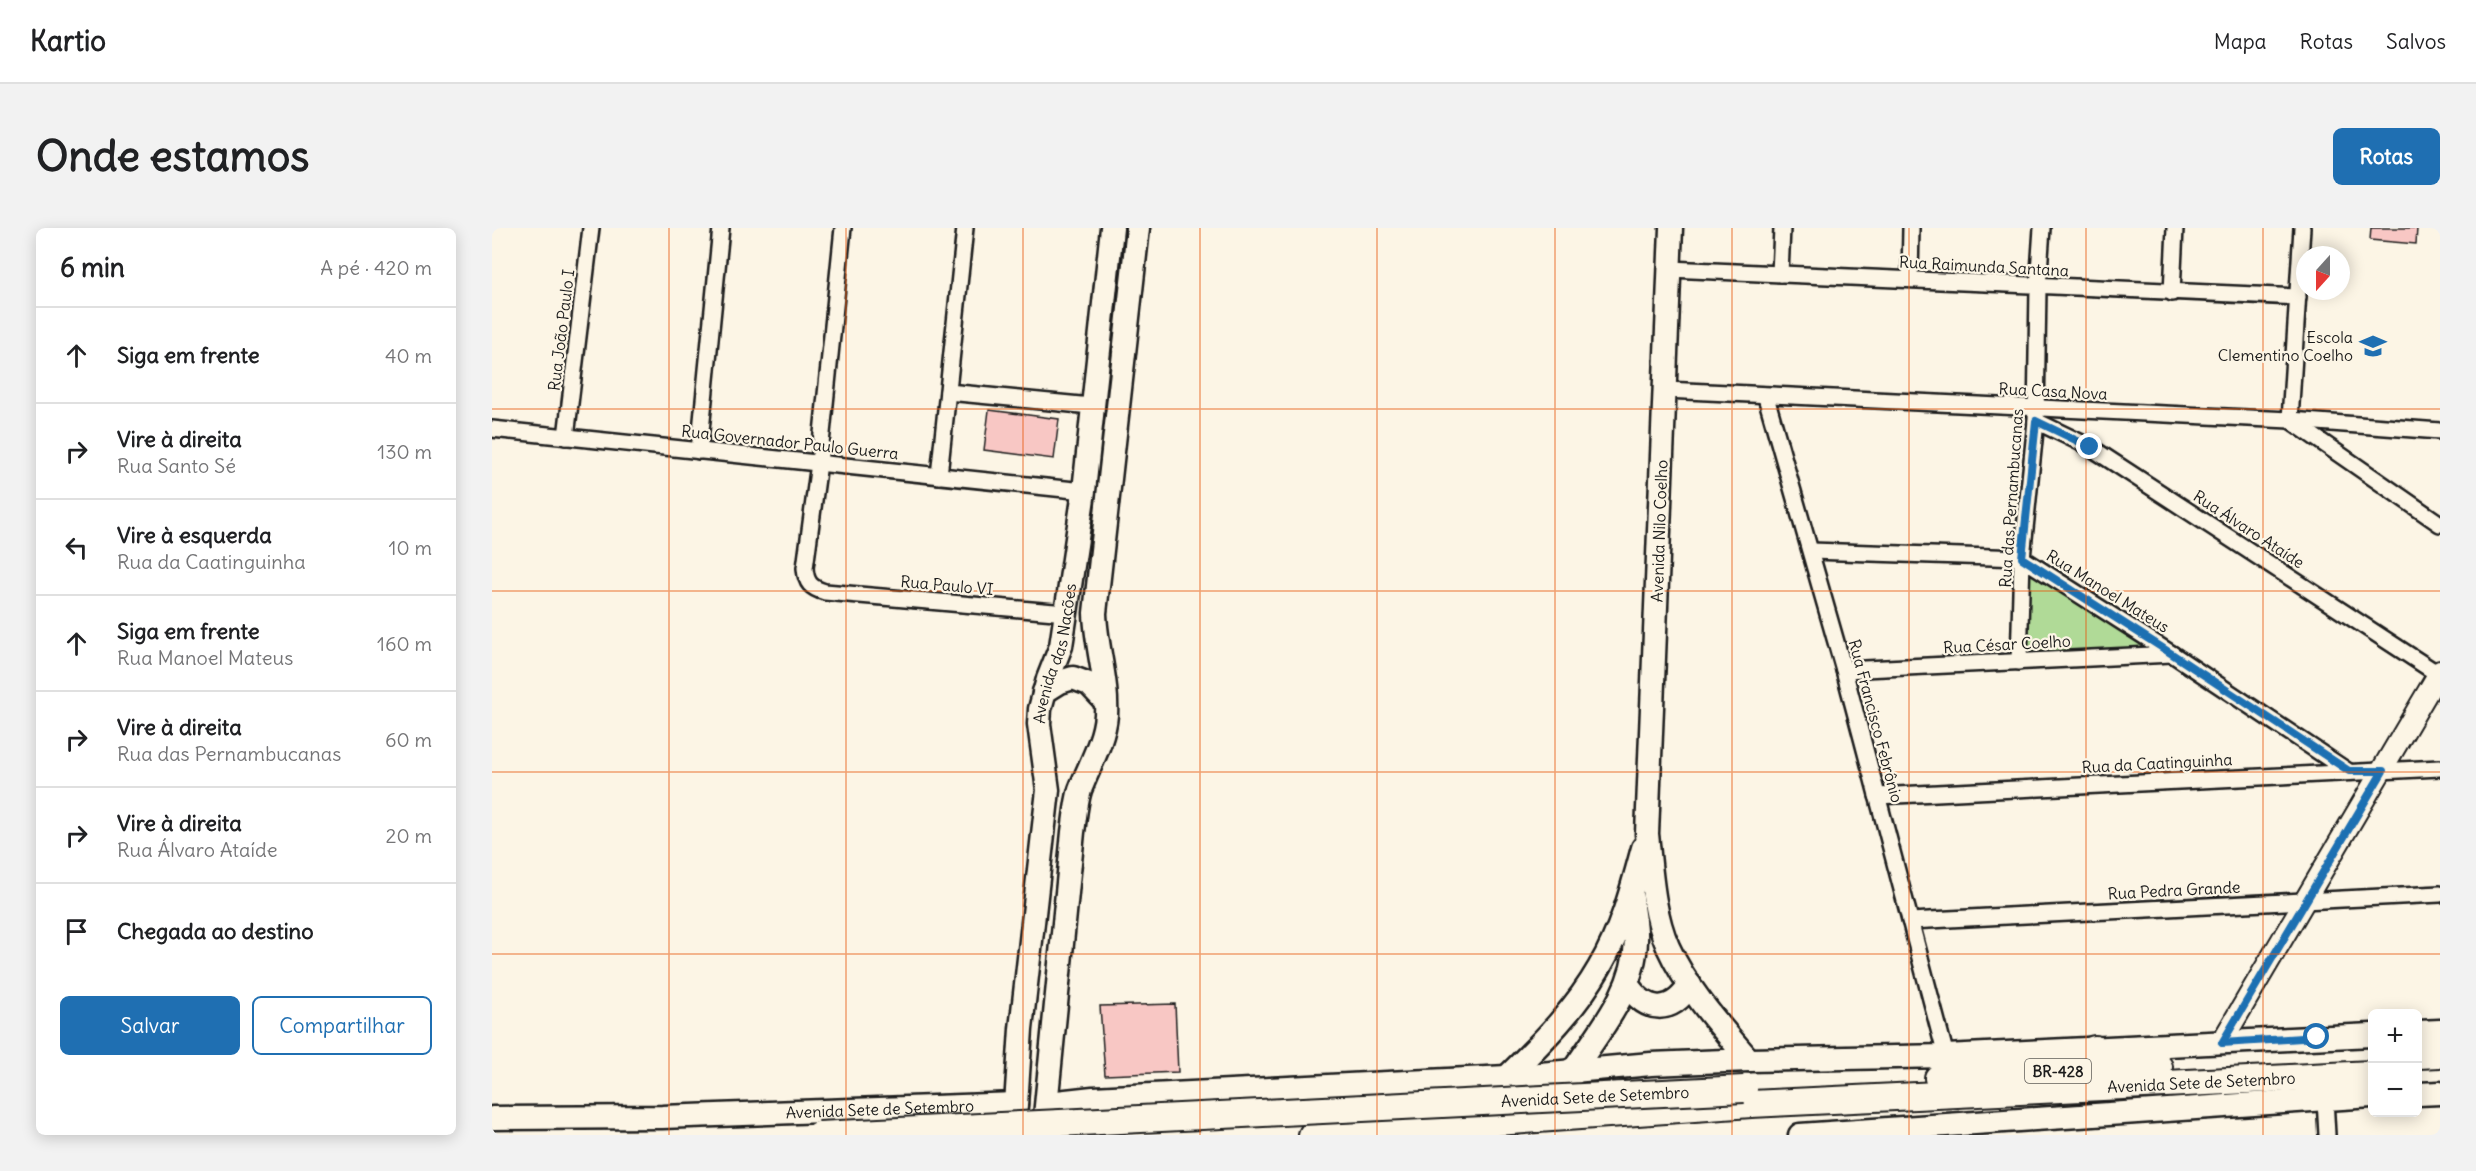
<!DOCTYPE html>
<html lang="pt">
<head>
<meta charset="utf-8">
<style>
	:root { --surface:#fff; --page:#f2f2f2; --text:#202124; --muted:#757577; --line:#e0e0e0; --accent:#1f6fb2 }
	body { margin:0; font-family:Delius,sans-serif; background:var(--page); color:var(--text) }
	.controls { position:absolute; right:18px; bottom:18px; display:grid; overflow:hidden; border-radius:9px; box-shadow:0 3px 15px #0003 }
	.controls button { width:54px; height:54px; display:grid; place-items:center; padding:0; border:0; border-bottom:2px solid var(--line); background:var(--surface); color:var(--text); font:30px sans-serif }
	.compass { position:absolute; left:1804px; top:18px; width:54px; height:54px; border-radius:50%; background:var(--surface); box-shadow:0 3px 15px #0003; rotate:201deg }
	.stop { position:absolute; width:18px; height:18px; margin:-14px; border:4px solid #1f6fb2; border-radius:50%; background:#fff }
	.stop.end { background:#1f6fb2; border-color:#fff; box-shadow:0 2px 6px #0008 }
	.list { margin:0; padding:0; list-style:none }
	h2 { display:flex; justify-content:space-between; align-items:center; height:78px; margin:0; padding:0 24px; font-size:26px }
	h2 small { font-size:20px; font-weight:400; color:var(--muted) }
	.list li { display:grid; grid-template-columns:39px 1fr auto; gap:18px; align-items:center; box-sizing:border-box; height:96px; padding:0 24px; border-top:2px solid var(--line) }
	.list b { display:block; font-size:22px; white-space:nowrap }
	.list p { margin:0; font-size:20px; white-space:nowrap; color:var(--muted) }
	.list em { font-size:20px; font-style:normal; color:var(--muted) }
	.actions { display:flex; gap:12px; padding:18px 24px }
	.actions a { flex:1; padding:14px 0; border:2px solid var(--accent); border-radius:9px; text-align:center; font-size:21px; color:var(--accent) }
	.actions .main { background:var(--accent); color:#fff }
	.icon { flex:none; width:33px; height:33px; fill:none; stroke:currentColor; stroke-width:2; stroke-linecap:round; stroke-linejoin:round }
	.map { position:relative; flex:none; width:1948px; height:907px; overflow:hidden; border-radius:9px }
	header { display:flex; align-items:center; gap:36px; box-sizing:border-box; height:84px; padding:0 30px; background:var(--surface); border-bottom:2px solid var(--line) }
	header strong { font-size:28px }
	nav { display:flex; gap:33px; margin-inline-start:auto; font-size:21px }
	.intro { display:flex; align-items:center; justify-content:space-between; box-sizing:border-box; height:144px; padding:0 36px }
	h1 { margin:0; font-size:42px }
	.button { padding:15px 27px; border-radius:9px; background:var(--accent); color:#fff; font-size:21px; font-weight:700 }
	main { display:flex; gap:36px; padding:0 36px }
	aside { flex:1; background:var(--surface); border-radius:9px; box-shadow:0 3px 15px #0003 }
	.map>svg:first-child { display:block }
	.green { fill:#b0da97; stroke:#667b5a; stroke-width:1.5 }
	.building { fill:#f8c7c4; stroke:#1c1c1c; stroke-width:1.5 }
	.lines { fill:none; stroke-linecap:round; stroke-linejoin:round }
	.minor-casing { stroke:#1c1c1c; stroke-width:20 }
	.tertiary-casing { stroke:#1c1c1c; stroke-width:24 }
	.secondary-casing { stroke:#1c1c1c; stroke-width:27 }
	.trunk-casing { stroke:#1c1c1c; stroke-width:30 }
	.minor { stroke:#fcf5e5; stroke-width:15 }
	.tertiary { stroke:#fcf5e5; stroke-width:20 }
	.secondary { stroke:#fcf5e5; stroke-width:22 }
	.trunk { stroke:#fcf5e5; stroke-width:26 }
	.trunk-bridge-casing { stroke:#1c1c1c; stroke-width:30; stroke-linecap:butt }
	.trunk-bridge { stroke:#fcf5e5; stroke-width:26 }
	.route { stroke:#1f6fb2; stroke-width:8 }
	.grid { fill:none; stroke:#e8590c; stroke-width:1.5; stroke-opacity:0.55 }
	.labels { text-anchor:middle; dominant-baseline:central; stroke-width:4.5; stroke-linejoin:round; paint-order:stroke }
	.shield { fill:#fcf5e5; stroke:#5f5d58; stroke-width:1.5 }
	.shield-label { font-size:15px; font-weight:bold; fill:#1c1c1c }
	.street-label { font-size:16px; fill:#1c1c1c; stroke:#fcf5e5 }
	.poi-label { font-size:16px; fill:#1c1c1c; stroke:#fcf5e5; text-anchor:end }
</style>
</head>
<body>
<header>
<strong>Kartio</strong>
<nav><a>Mapa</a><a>Rotas</a><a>Salvos</a></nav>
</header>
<div class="intro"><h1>Onde estamos</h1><a class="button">Rotas</a></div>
<main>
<aside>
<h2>6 min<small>A pé · 420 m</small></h2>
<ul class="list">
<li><svg class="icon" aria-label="ahead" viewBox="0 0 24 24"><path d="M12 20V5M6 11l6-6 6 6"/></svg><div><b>Siga em frente</b></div><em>40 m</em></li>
<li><svg class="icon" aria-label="right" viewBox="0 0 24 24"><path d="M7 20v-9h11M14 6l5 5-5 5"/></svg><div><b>Vire à direita</b><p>Rua Santo Sé</p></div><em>130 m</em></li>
<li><svg class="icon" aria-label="left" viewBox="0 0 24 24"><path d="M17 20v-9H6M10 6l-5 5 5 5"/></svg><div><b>Vire à esquerda</b><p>Rua da Caatinguinha</p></div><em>10 m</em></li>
<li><svg class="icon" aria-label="ahead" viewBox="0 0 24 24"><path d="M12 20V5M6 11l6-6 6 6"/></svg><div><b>Siga em frente</b><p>Rua Manoel Mateus</p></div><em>160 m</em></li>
<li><svg class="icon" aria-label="right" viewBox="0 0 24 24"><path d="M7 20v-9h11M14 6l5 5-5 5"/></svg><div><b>Vire à direita</b><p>Rua das Pernambucanas</p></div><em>60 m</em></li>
<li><svg class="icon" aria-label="right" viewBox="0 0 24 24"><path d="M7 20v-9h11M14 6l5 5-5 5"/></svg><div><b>Vire à direita</b><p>Rua Álvaro Ataíde</p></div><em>20 m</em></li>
<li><svg class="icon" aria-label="arrive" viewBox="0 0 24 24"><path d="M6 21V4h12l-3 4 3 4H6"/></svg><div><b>Chegada ao destino</b></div></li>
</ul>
<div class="actions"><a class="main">Salvar</a><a>Compartilhar</a></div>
</aside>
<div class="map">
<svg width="1948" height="907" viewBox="0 0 1948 907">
	<rect width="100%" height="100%" fill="#fcf5e5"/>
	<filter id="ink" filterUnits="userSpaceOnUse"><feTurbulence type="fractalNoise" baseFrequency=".0167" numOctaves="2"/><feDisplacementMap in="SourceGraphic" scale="12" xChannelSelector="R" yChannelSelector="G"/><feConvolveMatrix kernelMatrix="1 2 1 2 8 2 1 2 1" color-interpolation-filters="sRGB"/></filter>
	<g filter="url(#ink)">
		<polygon class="green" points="1533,336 1668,421 1536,425"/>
		<g class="building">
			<polygon points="1879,0 1925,0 1924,16 1878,12"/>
			<polygon points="497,182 567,191 562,231 492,222"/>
			<polygon points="683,776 686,844 613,847 608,778"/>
		</g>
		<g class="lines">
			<defs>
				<g id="minor">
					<path d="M351 0 327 235 313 340C314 355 319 360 333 364L574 385"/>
					<polyline points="1810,0 1798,192 1948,296"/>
					<polyline points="1177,41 1806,69"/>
					<polyline points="1288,46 1290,0"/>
					<polyline points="1418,51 1419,0"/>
					<polyline points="1680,65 1683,0"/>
					<polyline points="1173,162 1798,192 1948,203"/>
					<polyline points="456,164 599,178"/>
					<polyline points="1274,169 1352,442 1454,828"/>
					<polyline points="1544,193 1598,219 1946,446"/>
					<polyline points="0,201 592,263"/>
					<polyline points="74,209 99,0"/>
					<polyline points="207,223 229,0"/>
					<polyline points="447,248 473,0"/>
					<polyline points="1319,323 1530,330 1680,426 1857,544"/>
					<polyline points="1527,434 1530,330 1544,193 1546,59 1550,0"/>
					<polyline points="1352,442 1680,426"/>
					<polyline points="1385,568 1948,540"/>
					<polyline points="1418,693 1948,666"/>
					<polyline points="1833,871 1835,907"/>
				</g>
				<polyline id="tertiary" points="1729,815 1948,443"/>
				<g id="secondary">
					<path d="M1179 0 1155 606C1159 644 1161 685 1176 719 1195 761 1227 797 1257 832"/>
					<polyline points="552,464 568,454 581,450 597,456 613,473"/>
					<path d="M1135 756C1154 785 1179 787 1198 757"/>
					<polyline points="1926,804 1948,803"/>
					<path d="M1081 843C1108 802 1143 762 1144 712 1145 698 1141 684 1140 670"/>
					<path d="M1015 849C1049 815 1083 782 1107 740 1129 703 1140 661 1151 620"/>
					<polyline points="1926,866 1948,865"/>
					<polyline points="556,875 601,870 1015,849 1159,836 1257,832 1454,828 1880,807"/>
					<path d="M553 888 581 604C583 590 584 575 588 562 597 538 612 513 614 487 616 453 604 419 603 385L646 0"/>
					<path id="s1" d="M0 890 170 889 524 876"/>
					<path id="s2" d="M522 907 529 801 556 562 547 496 548 481 556 451 569 418 574 385 592 263 620 0"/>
					<polyline points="1308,907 1880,868"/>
				</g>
				<g id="trunk">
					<polyline points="1926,827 1948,826"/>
					<polyline points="1561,836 1603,821"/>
					<polyline points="1446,850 1667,839"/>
					<polyline points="1058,871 1081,843"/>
					<path id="s3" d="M820 907 1259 876 1880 846"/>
				</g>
			</defs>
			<use href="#minor" class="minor-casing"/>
			<use href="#tertiary" class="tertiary-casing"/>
			<use href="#secondary" class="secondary-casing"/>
			<use href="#trunk" class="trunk-casing"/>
			<use href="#minor" class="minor"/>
			<use href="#tertiary" class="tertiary"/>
			<use href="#secondary" class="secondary"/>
			<use href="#trunk" class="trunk"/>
			<defs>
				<g id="trunk-bridge">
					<path id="s4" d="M327 907 1252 861"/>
				</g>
			</defs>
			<use href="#trunk-bridge" class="trunk-bridge-casing"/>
			<use href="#trunk-bridge" class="trunk-bridge"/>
		</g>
	</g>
	<g class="lines" filter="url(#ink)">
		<polyline class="route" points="1598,219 1544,193 1530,330 1680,426 1857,543 1891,543 1730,815 1825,809"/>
	</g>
	<path class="grid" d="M177 0V907M354 0V907M531 0V907M708 0V907M885 0V907M1063 0V907M1240 0V907M1417 0V907M1594 0V907M1771 0V907M0 181H1948M0 363H1948M0 544H1948M0 726H1948"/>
	<defs>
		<symbol id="school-bare" viewBox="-9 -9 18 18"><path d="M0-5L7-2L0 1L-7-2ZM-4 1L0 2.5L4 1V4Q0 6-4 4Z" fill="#1f6fb2" stroke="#fcf5e5" stroke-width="2.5" paint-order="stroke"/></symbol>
	</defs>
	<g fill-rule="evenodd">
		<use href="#school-bare" x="1862" y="99" width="38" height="38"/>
	</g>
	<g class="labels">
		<rect class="shield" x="1533" y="831" width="66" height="24" rx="4.5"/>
		<g class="shield-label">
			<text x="1566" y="843">BR-428</text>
		</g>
		<g class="street-label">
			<text transform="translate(1492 38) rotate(3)">Rua Raimunda Santana</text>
			<text transform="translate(69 102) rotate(-83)">Rua João Paulo I</text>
			<text transform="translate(1561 163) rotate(3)">Rua Casa Nova</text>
			<text transform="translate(298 214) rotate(6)">Rua Governador Paulo Guerra</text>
			<text transform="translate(1519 270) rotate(-86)">Rua das Pernambucanas</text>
			<text transform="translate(1757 301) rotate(33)">Rua Álvaro Ataíde</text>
			<text transform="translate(1167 303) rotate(-88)">Avenida Nilo Coelho</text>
			<text transform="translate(455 357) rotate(5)">Rua Paulo VI</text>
			<text transform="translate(1616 363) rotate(32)">Rua Manoel Mateus</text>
			<text transform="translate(1515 416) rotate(-3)">Rua César Coelho</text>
			<text stroke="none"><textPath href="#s2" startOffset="486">Avenida das Nações</textPath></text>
			<text transform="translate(1384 493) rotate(75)">Rua Francisco Febrônio</text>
			<text transform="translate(1665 535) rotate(-3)">Rua da Caatinguinha</text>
			<text transform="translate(1682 662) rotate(-3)">Rua Pedra Grande</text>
			<text stroke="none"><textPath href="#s3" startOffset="891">Avenida Sete de Setembro</textPath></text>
			<text stroke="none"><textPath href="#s4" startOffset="777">Avenida Sete de Setembro</textPath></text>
			<text stroke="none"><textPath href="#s1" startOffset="388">Avenida Sete de Setembro</textPath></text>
		</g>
		<g class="poi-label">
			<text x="1861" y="109">Escola<tspan x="1861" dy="18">Clementino Coelho</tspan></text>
		</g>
	</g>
</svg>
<div class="controls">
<button>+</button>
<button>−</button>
</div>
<svg class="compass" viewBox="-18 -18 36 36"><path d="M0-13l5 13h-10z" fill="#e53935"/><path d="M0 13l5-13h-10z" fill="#757577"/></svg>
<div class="stop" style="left:1825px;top:809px"></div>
<div class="stop end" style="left:1598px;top:219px"></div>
</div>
</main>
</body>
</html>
